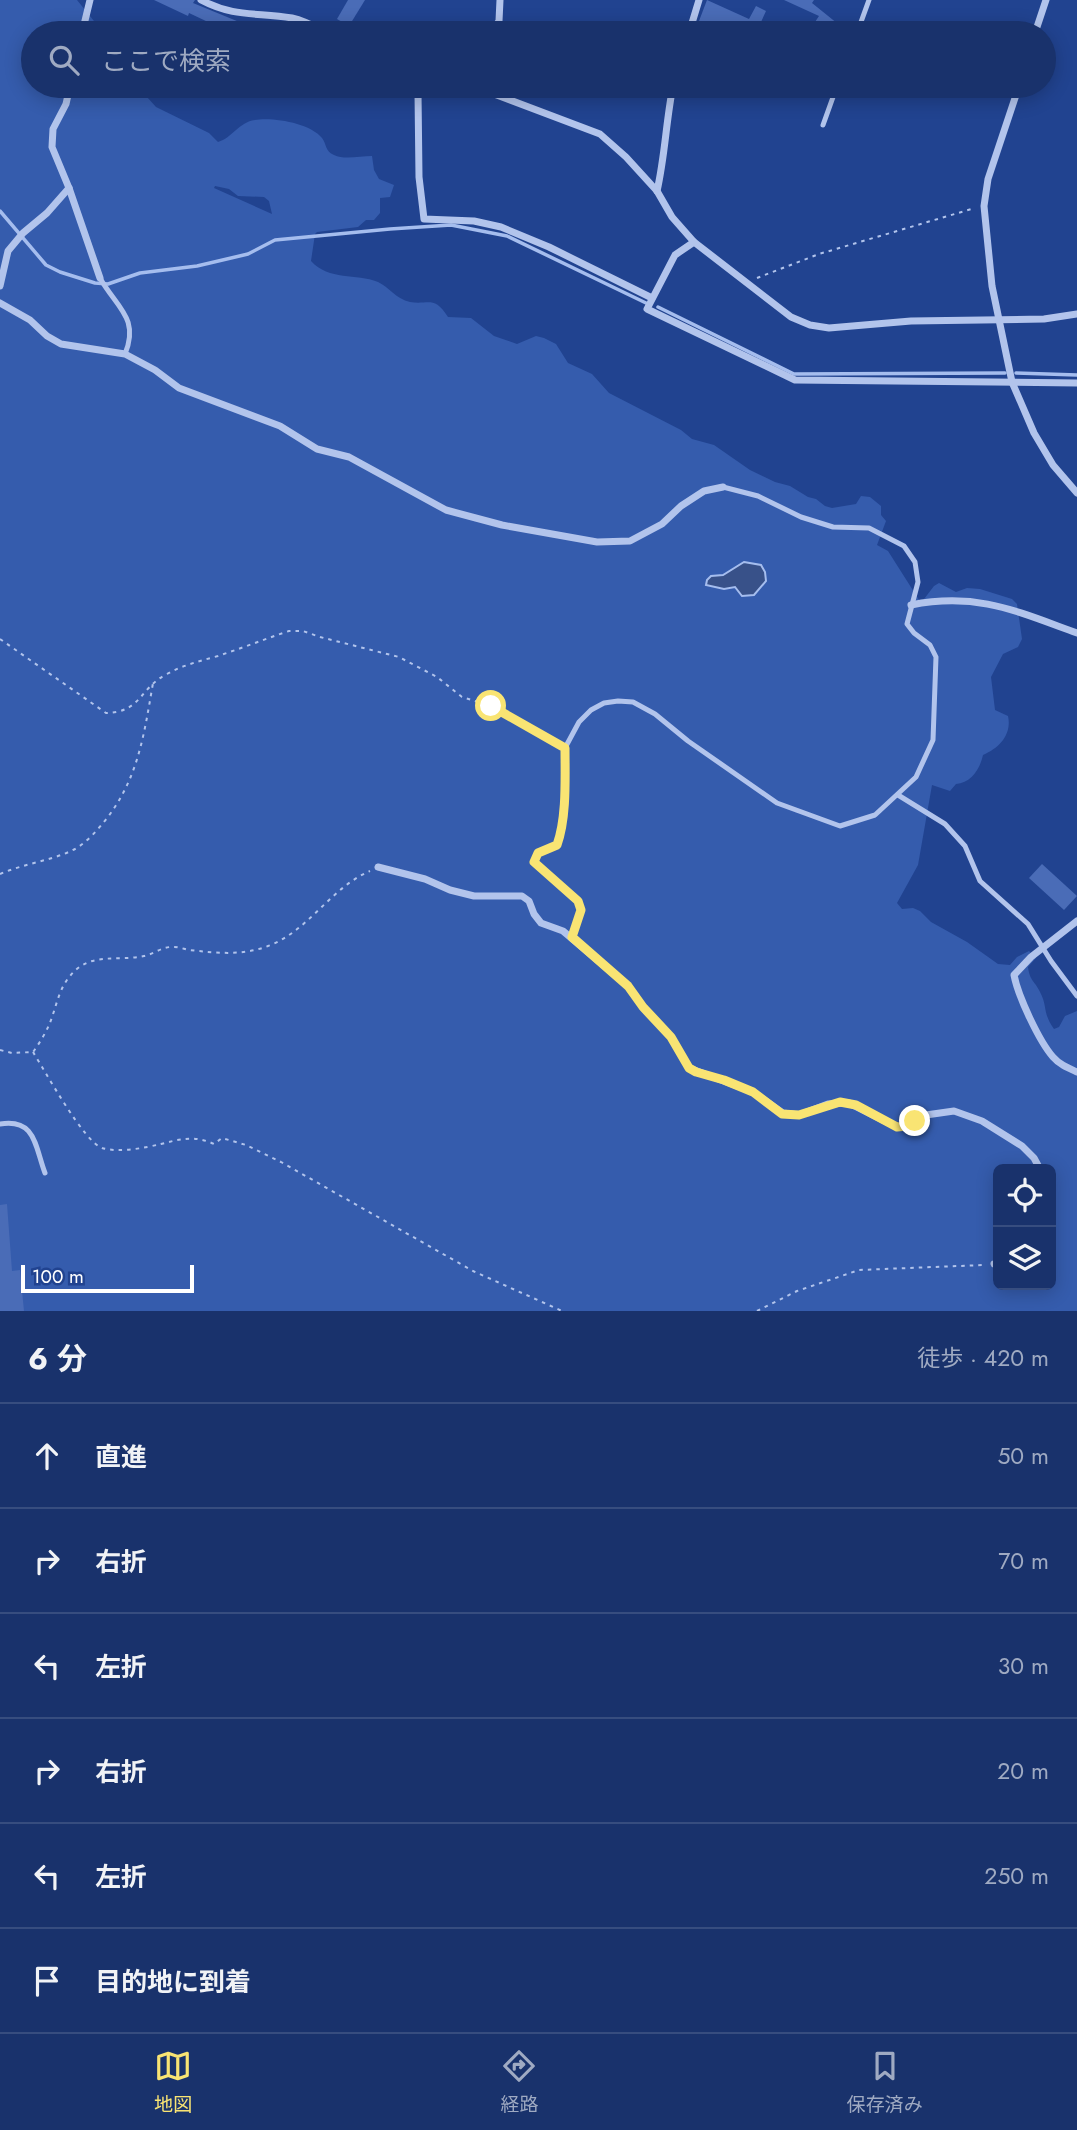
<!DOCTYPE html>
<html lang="ja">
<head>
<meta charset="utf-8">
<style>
	:root { --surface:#19326c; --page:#223a72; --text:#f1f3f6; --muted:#9faac2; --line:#374d7f; --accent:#f9e473 }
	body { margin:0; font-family:Jost,"Noto Sans JP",sans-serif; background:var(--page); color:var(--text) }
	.controls { position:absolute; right:21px; bottom:21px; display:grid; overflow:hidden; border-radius:10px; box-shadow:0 4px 18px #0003 }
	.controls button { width:63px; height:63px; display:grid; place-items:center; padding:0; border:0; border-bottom:2px solid var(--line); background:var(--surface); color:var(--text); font:35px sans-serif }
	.scale { position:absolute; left:21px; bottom:18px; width:173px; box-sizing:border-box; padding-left:7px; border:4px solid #fff; border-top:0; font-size:19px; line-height:24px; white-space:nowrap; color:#fff; -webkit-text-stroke:5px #214390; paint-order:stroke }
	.stop { position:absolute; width:21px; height:21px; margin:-16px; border:5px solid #f9e473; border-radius:50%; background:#fff }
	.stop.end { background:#f9e473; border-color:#fff; box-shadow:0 2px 7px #0008 }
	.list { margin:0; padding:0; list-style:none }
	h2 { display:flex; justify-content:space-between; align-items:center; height:91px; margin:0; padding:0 28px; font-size:30px }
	h2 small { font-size:23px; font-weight:400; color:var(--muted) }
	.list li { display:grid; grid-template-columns:46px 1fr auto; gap:21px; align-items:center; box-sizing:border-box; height:105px; padding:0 28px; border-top:2px solid var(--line) }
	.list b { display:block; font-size:26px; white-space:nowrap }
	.list em { font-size:23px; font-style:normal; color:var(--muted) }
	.icon { flex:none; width:38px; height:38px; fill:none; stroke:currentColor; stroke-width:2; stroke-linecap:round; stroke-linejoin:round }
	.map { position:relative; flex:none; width:1077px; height:1311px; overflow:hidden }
	.search { position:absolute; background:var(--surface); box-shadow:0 4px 18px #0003; left:21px; right:21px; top:21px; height:77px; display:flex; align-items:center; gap:18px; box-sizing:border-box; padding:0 24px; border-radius:38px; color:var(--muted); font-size:26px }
	.sheet { height:721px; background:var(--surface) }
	nav { display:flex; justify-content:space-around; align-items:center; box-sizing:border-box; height:98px; border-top:2px solid var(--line); background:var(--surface); font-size:19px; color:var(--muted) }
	nav a { display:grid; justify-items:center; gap:4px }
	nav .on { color:var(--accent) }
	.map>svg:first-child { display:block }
	.green { fill:#355cad; fill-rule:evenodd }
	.water { fill:#385189; stroke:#a5bdee; stroke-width:2 }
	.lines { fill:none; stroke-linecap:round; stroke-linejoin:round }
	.stream { stroke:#a5bdee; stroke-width:3.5 }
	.building { fill:#4a6cb7 }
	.path { stroke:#b2c4ec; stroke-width:2; stroke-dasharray:3.5 5; stroke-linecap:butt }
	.lane { stroke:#b2c4ec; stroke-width:5 }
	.street { stroke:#b2c4ec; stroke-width:7 }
	.route { stroke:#f9e473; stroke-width:9 }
</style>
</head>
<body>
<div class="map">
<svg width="1077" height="1311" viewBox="0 0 1077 1311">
	<rect width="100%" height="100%" fill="#214390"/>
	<path class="green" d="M0 0H77L98 26 112 33H33V86H138L136 92 147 97 156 107 209 133 218 142C232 138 239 122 255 120 273 117 310 123 322 138 327 145 325 151 334 155 344 160 360 156 372 156L374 170 379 179 394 185 390 197 380 198V213L374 220H366L358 227 317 232 315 234 311 261C329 281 356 273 378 282 389 287 396 299 410 302 429 305 434 295 448 317L471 318 494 336 517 344 536 336 544 338 556 344 568 363 592 374 609 393 681 430 692 439 714 445 750 470 775 482 790 486 808 497 816 499 825 506 832 508 856 504 861 496 870 497 881 506V515L886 521 877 545 888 551 921 603 934 586 939 583 956 592 967 588 980 589 1012 599 1017 604 1022 639 1018 647 1003 654 991 677 995 710 1008 716C1012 734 1000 748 983 755 980 769 971 783 956 784L950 791 932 785 918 865 897 903 902 909 913 908 920 911 931 922 967 942 998 964 1010 965 1017 957 1029 951 1036 958 1028 967C1030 982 1035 981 1040 992 1048 1007 1042 1012 1054 1029L1059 1027 1065 1016 1077 1011V1311H0ZM215 186 229 189 238 196 264 197 269 201 272 214 214 188ZM998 1169H1051V1285H998Z"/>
	<polygon class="water" points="744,562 761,565 765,572 766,581 754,595 742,596 735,587 724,589 706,585 707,580 711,576 723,575"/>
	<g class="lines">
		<g class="stream">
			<polyline points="0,211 46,265 60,272 95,283 108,284 140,273 197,266 248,254 275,240 390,229 451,225 507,236 646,303"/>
			<polyline points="658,307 794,374 1005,373"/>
			<polyline points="1016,373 1077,375"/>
		</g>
	</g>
	<g class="building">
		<polygon points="154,0 195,0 193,3 249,26 246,33 229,33 207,24 208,22 189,13 188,16"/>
		<polygon points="348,0 365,0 349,26 337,19"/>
		<polygon points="707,0 749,19 756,6 766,11 756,33 728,33 699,21"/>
		<polygon points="784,0 814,0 812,3 843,28 839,33 817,33 811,28 819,16"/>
		<polygon points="1042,864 1077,896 1064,910 1029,878"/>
		<polygon points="7,1204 12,1271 20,1270 24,1311 0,1311 0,1205"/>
	</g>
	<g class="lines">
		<g class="path">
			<polyline points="757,278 819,254 975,208"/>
			<path d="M0 639 106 713C142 712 139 688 167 674 183 665 200 661 218 656 242 648 265 639 289 631H303L320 637 399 657 437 677 462 697 491 706 514 717 555 743"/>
			<path d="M0 874C23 864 49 861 71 851 84 845 95 833 103 823 138 781 144 735 153 683"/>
			<path d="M0 1050 12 1053 33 1052C39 1044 45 1034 49 1025 56 1009 58 990 70 976 90 951 117 962 144 956 154 954 163 946 174 947 179 947 184 949 189 950 217 953 242 956 268 946 309 931 330 888 370 871"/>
			<path d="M33 1052C45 1071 84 1142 102 1148 119 1153 144 1148 161 1144 180 1139 195 1135 214 1144L222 1138 246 1145 281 1162 473 1271 562 1311"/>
			<polyline points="757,1311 797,1291 859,1270 983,1265"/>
		</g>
		<g class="lane">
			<polyline points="857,33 869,0"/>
			<polyline points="823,125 837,86"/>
			<path d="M100 278C116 307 140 318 125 354"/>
			<polyline points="565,748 579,722 591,710 604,703 618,701 633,702 655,714 688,741 777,803 840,826 875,815 916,777 933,740 936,657 930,645 914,633 907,624 918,582 915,562 904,546 869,528 833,527 801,517 758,496 723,487"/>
			<polyline points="898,795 945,824 965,846 980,881 1028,924 1051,961 1077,996"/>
			<path d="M0 1124C36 1118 35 1147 45 1173"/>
		</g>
		<g class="street">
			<path d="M201 0C235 18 258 12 292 18 305 21 316 27 328 33"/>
			<polyline points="82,33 90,0"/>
			<polyline points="490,33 499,21 500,0"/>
			<polyline points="689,33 699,0"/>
			<polyline points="1035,33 1046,0"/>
			<polyline points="70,86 66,104 53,129 52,147 69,188 100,278"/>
			<path d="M409 86C425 97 437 94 454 86"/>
			<polyline points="473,86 600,134 626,157 657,191 672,217 694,242 791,317 810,325 829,328 911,321 1044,319 1077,314"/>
			<polyline points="1019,86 988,179 984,206 992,286 1012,382 1034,433 1053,465 1077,493"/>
			<polyline points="418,93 419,177 424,219 474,221 501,227 549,247 652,298"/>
			<path d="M657 191C665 156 666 121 673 86"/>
			<polyline points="694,242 675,255 647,309 795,380 1077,383"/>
			<polyline points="0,286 8,251 23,233 47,213 69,188"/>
			<polyline points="0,303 30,320 47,336 61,344 125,354 155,370 179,388 280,426 317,449 349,457 446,510 502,525 597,542 630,541 662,524 681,506 704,491 723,487"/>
			<path d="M911 605C977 592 1016 611 1077 633"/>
			<path d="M565 748C565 778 567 817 557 845L538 853 534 862 578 901 581 910 572 938"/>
			<polyline points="378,867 425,879 450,890 474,896 522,896 529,901 534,914 541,923 563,931 628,986 643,1007 671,1037 689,1068 753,1092 783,1113 799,1115 828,1104 849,1103 897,1127 908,1126 926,1115 954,1111 982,1121 1022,1146 1034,1158 1040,1169"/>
			<path d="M1077 921 1031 957 1014 975C1018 996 1039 1041 1053 1057 1060 1065 1068 1068 1077 1072"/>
			<polyline points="994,1264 998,1263"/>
		</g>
	</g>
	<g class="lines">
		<path class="route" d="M491 706 565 748C565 778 567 817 557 845L538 853 534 862 578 901 581 910 572 937 628 986 643 1007 671 1037 689 1068 696 1072 724 1080 753 1092 782 1114 799 1115 840 1102 856 1105 897 1127 908 1126 915 1121"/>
	</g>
</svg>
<div class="controls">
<button><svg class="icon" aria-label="locate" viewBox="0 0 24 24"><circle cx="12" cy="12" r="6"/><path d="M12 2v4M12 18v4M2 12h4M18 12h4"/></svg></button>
<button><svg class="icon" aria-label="layers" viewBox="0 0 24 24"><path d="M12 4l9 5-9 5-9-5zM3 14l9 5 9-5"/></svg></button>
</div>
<div class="scale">100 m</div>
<div class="stop" style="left:491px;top:706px"></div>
<div class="stop end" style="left:915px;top:1121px"></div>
<div class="search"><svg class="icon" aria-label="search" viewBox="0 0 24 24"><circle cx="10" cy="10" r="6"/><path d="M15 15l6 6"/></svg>ここで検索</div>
</div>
<section class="sheet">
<h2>6 分<small>徒歩 · 420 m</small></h2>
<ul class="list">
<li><svg class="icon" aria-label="ahead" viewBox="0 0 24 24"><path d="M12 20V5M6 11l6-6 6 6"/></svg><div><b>直進</b></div><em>50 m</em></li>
<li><svg class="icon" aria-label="right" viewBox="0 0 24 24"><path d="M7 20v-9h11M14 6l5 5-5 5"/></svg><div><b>右折</b></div><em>70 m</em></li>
<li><svg class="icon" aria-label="left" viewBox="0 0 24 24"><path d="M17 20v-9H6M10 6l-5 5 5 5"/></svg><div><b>左折</b></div><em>30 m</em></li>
<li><svg class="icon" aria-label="right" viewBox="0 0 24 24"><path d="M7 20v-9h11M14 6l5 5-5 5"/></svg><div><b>右折</b></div><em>20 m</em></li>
<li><svg class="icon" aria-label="left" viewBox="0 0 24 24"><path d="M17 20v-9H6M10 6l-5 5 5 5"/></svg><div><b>左折</b></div><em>250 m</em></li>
<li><svg class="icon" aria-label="arrive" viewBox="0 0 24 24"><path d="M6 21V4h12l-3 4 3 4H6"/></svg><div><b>目的地に到着</b></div></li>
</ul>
</section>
<nav>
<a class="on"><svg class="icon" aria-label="map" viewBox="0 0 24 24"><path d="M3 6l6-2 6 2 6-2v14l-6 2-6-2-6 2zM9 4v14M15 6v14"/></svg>地図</a>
<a><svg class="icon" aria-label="directions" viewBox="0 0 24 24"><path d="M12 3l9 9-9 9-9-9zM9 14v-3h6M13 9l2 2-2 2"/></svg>経路</a>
<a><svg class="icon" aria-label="saved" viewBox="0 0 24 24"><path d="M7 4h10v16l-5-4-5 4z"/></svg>保存済み</a>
</nav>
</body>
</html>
